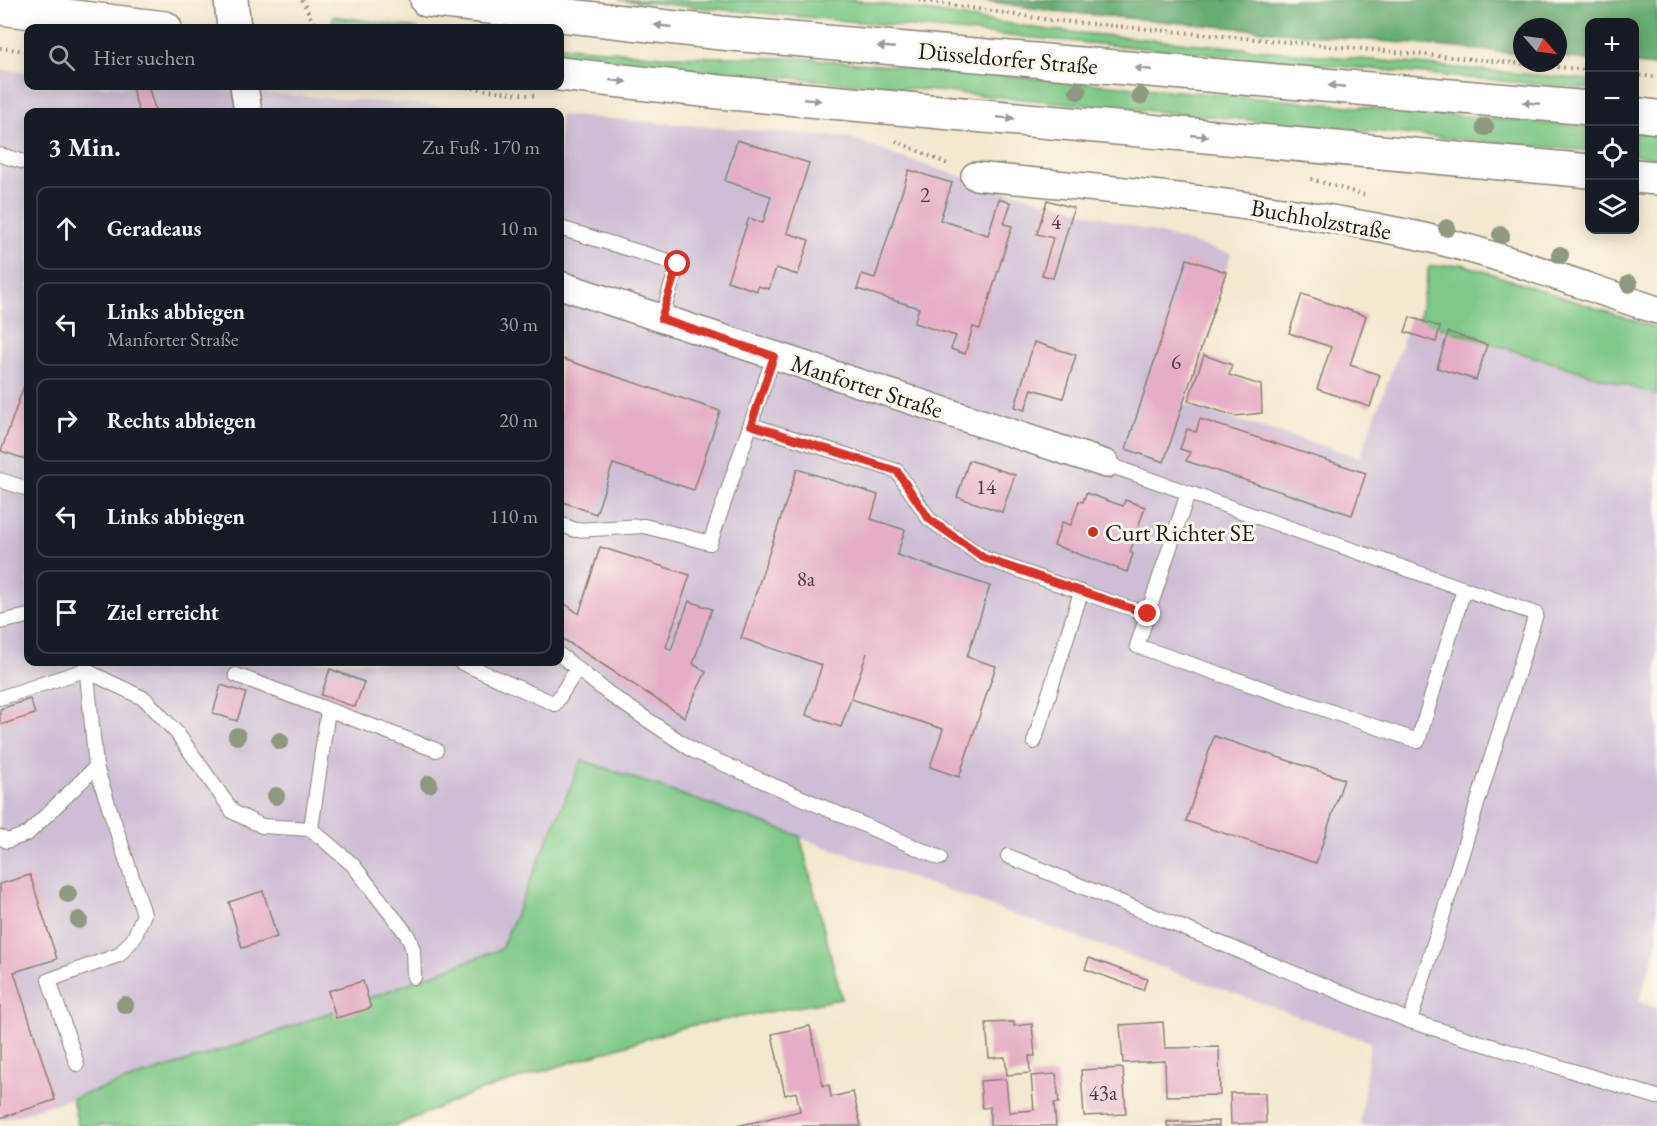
<!DOCTYPE html>
<html lang="de">
<head>
<meta charset="utf-8">
<style>
	:root { --surface:#171b24; --page:#242831; --text:#f1f3f6; --muted:#9ea1a6; --line:#363941 }
	body { margin:0; font-family:"EB Garamond",serif; background:var(--page); color:var(--text) }
	.controls { position:absolute; right:18px; top:18px; display:grid; overflow:hidden; border-radius:12px; box-shadow:0 3px 15px #0003 }
	.controls button { width:54px; height:54px; display:grid; place-items:center; padding:0; border:0; border-bottom:2px solid var(--line); background:var(--surface); color:var(--text); font:30px sans-serif }
	.compass { position:absolute; left:1513px; top:18px; width:54px; height:54px; border-radius:50%; background:var(--surface); box-shadow:0 3px 15px #0003; rotate:118deg }
	.stop { position:absolute; width:18px; height:18px; margin:-14px; border:4px solid #d93025; border-radius:50%; background:#fff }
	.stop.end { background:#d93025; border-color:#fff; box-shadow:0 2px 6px #0008 }
	.list { margin:0; padding:0; list-style:none }
	h2 { display:flex; justify-content:space-between; align-items:center; height:78px; margin:0; padding:0 24px; font-size:26px }
	h2 small { font-size:20px; font-weight:400; color:var(--muted) }
	.list li { display:grid; grid-template-columns:39px 1fr auto; gap:18px; align-items:center; box-sizing:border-box; height:84px; margin:0 12px 12px; padding:0 12px; border:2px solid var(--line); border-radius:12px }
	.list b { display:block; font-size:22px; white-space:nowrap }
	.list p { margin:0; font-size:20px; white-space:nowrap; color:var(--muted) }
	.list em { font-size:20px; font-style:normal; color:var(--muted) }
	.icon { flex:none; width:33px; height:33px; fill:none; stroke:currentColor; stroke-width:2; stroke-linecap:round; stroke-linejoin:round }
	.map { position:relative; flex:none; width:1657px; height:1126px; overflow:hidden }
	.search { position:absolute; background:var(--surface); box-shadow:0 3px 15px #0003; left:24px; top:24px; width:540px; height:66px; display:flex; align-items:center; gap:15px; box-sizing:border-box; padding:0 21px; border-radius:12px; color:var(--muted); font-size:22px }
	.panel { position:absolute; background:var(--surface); box-shadow:0 3px 15px #0003; left:24px; top:108px; width:540px; height:558px; border-radius:12px }
	.map>svg:first-child { display:block }
	.industrial { fill:#ccbed4 }
	.green { fill:#7dc886; stroke:#4c7251; stroke-width:1.5 }
	.forest { fill:#66ac73; stroke:#416448; stroke-width:1.5 }
	.building { fill:#e5aec6 }
	.lines { fill:none; stroke-linecap:round; stroke-linejoin:round }
	.service-casing { stroke:#888276; stroke-width:16 }
	.minor-casing { stroke:#888276; stroke-width:30 }
	.primary-casing { stroke:#888276; stroke-width:36 }
	.path { stroke:#888276; stroke-width:4; stroke-dasharray:1.5 4.5; stroke-linecap:butt }
	.service { stroke:#fff; stroke-width:14 }
	.minor { stroke:#fff; stroke-width:27 }
	.primary { stroke:#fff; stroke-width:33 }
	.tree { fill:#8f9981 }
	.oneway { fill:#999 }
	.route { stroke:#d93025; stroke-width:8 }
	.poi-dot { fill:#c8321e; stroke:#fbf7ec; stroke-width:2 }
	.labels { text-anchor:middle; dominant-baseline:central; stroke-width:6; stroke-linejoin:round; paint-order:stroke }
	.number-label { font-size:21px; fill:#4e4046 }
	.street-label { font-size:24px; fill:#1c1c1c; stroke:#fbf7ec }
	.poi-label { font-size:24px; fill:#1c1c1c; stroke:#fbf7ec; text-anchor:start }
</style>
</head>
<body>
<div class="map">
<svg width="1657" height="1126" viewBox="0 0 1657 1126">
	<rect width="100%" height="100%" fill="#fbf7ec"/>
	<filter id="ink" filterUnits="userSpaceOnUse"><feTurbulence type="fractalNoise" baseFrequency=".0167" numOctaves="2"/><feDisplacementMap in="SourceGraphic" scale="12" xChannelSelector="R" yChannelSelector="G"/><feConvolveMatrix kernelMatrix="1 2 1 2 8 2 1 2 1" color-interpolation-filters="sRGB"/></filter>
	<filter id="wash" filterUnits="userSpaceOnUse"><feTurbulence type="fractalNoise" baseFrequency=".008" numOctaves="4" result="noise"/><feDisplacementMap in="SourceGraphic" scale="24" xChannelSelector="R" yChannelSelector="G"/><feGaussianBlur stdDeviation="1.35" result="paint"/><feColorMatrix in="noise" values="0 0 0 0 0 0 0 0 0 0 0 0 0 0 0 0 0 1.4 0 .05"/><feComposite in="paint" operator="in"/></filter>
	<g filter="url(#wash)">
		<rect width="100%" height="100%" fill="#f3e8d0"/>
		<polygon class="industrial" points="0,70 28,72 28,86 164,86 523,112 28,112 28,662 560,662 560,115 852,138 896,156 1002,189 1231,254 1184,404 1360,457 1410,321 1657,394 1657,945 1639,1001 1657,1008 1657,1126 1360,1126 1370,1042 583,760 501,949 263,1037 0,1121"/>
		<g class="green">
			<polygon points="619,0 854,0 1049,30 1589,80 1589,89"/>
			<polygon points="333,16 419,28 331,28"/>
			<polygon points="560,46 662,56 801,58 1589,127 1589,151 585,59 560,56"/>
			<polygon points="1634,132 1657,134 1657,158 1635,155"/>
			<polygon points="1462,264 1657,328 1657,395 1418,321 1429,267"/>
			<polygon points="582,760 800,836 842,999 684,1027 473,1093 396,1126 78,1126 72,1098 263,1037 501,949"/>
		</g>
		<polygon class="forest" points="982,0 1657,0 1657,66 1635,64 1634,22 1590,22 1589,60 1558,57 1558,27 1522,27 1522,54 1051,11"/>
		<g id="blocks">
			<g class="building">
				<polygon points="140,86 148,86 156,112 139,112 132,88"/>
				<polygon points="737,140 809,163 787,233 809,240 798,275 776,268 769,289 758,286 757,291 727,281 749,218 763,223 771,196 725,181"/>
				<polygon points="909,170 952,183 940,220 988,235 999,199 1011,203 1004,224 1012,226 980,329 973,327 965,354 951,349 956,336 914,323 919,308 857,289 862,274 875,278"/>
				<polygon points="1047,200 1074,208 1053,278 1042,275 1053,238 1037,234"/>
				<polygon points="1187,259 1226,272 1164,462 1126,449"/>
				<polygon points="1302,294 1366,316 1350,365 1380,375 1370,407 1317,389 1331,347 1289,333"/>
				<polygon points="1410,317 1440,327 1436,342 1405,332"/>
				<polygon points="1448,332 1487,345 1476,380 1437,368"/>
				<polygon points="1034,342 1076,355 1063,398 1032,389 1025,410 1015,407"/>
				<polygon points="1204,355 1232,365 1229,375 1261,385 1262,413 1235,416 1188,401"/>
				<polygon points="560,358 720,411 694,490 613,464 596,514 560,501"/>
				<polygon points="25,383 28,385 28,460 1,451"/>
				<polygon points="1200,419 1366,473 1352,515 1186,461 1190,452 1180,449 1187,429 1196,432"/>
				<polygon points="969,460 1015,475 1002,512 957,497"/>
				<polygon points="797,469 878,495 871,519 905,530 897,555 990,586 967,657 996,666 959,777 930,767 943,729 851,699 867,653 841,727 806,715 822,665 741,638"/>
				<polygon points="1086,493 1123,506 1125,500 1145,507 1130,552 1133,554 1127,572 1054,545 1062,522 1071,525 1079,501 1083,502"/>
				<polygon points="600,547 690,575 666,647 671,650 689,601 712,609 693,664 706,672 684,717 560,637 560,600 579,614"/>
				<polygon points="330,669 364,682 355,707 321,695"/>
				<polygon points="221,685 246,693 237,721 213,713"/>
				<polygon points="30,699 35,714 0,725 0,709"/>
				<polygon points="1214,736 1344,779 1316,863 1186,821"/>
				<polygon points="30,875 57,959 14,972 55,1100 0,1118 0,884"/>
				<polygon points="263,891 277,937 242,948 229,902"/>
				<polygon points="1089,958 1147,979 1143,990 1085,969"/>
				<polygon points="363,981 371,1008 336,1018 328,991"/>
				<polygon points="1014,1022 1014,1026 1032,1024 1035,1056 1029,1056 1030,1073 1007,1075 1005,1057 989,1058 986,1023"/>
				<polygon points="1163,1022 1165,1048 1219,1047 1220,1095 1166,1096 1165,1061 1123,1063 1120,1025"/>
				<polygon points="810,1026 823,1086 829,1085 831,1097 853,1092 861,1126 737,1126 800,1111 796,1092 785,1095 772,1034"/>
				<polygon points="1123,1068 1126,1114 1084,1116 1081,1070"/>
				<polygon points="1056,1074 1059,1103 1054,1103 1056,1126 990,1126 990,1107 982,1108 980,1081 1006,1079 1009,1112 1034,1110 1031,1076"/>
				<polygon points="1230,1093 1265,1093 1266,1123 1231,1124"/>
				<polygon points="1219,1121 1219,1126 1167,1126 1167,1122"/>
			</g>
		</g>
	</g>
	<g filter="url(#ink)">
		<use href="#blocks" fill-opacity="0" stroke="#888276" stroke-width="1.5"/>
		<g class="lines">
			<defs>
				<g id="service">
					<polyline points="0,155 28,163"/>
					<polyline points="560,228 678,264 661,319"/>
					<polyline points="751,425 897,471 929,519 984,558 1081,592 1034,742"/>
					<polyline points="1106,464 1536,614 1410,1021"/>
					<polyline points="0,480 28,489"/>
					<polyline points="1188,493 1137,646 1418,741 1464,589"/>
					<polyline points="560,524 575,530 644,526 710,543 774,356"/>
					<polyline points="1081,592 1148,614"/>
					<polyline points="0,622 28,616"/>
					<polyline points="560,655 612,696 694,751 940,858"/>
					<polyline points="460,662 555,704 577,669"/>
					<polyline points="236,675 436,750"/>
					<polyline points="0,698 85,670 145,699 177,733 233,812 262,826 311,829 353,865 408,936 413,950 414,977"/>
					<polyline points="311,829 328,710"/>
					<polyline points="0,837 7,841 27,834 96,767"/>
					<polyline points="1008,856 1410,1021 1657,1097"/>
					<polyline points="77,1064 49,980 119,955 134,938 144,914 96,767 86,664"/>
				</g>
				<g id="minor">
					<polyline points="244,86 248,112"/>
					<path d="M975 176C1122 190 1270 204 1415 235 1497 253 1577 284 1657 310"/>
					<polyline points="560,285 1106,464"/>
				</g>
				<g id="primary">
					<polyline points="231,0 234,28"/>
					<polyline points="427,0 721,33 1590,108"/>
					<polyline points="0,8 165,28"/>
					<polyline points="560,74 720,92 1590,171"/>
					<polyline points="1634,114 1657,117"/>
					<polyline points="1634,176 1657,178"/>
				</g>
			</defs>
			<use href="#service" class="service-casing"/>
			<use href="#minor" class="minor-casing"/>
			<use href="#primary" class="primary-casing"/>
			<g class="path">
				<polyline points="302,0 316,28"/>
				<polyline points="919,0 1050,20 1590,70"/>
				<polyline points="0,48 28,51"/>
				<polyline points="1634,75 1657,77"/>
				<polyline points="455,86 537,96"/>
				<polyline points="896,141 950,165"/>
				<polyline points="1311,179 1364,195"/>
			</g>
			<use href="#service" class="service"/>
			<use href="#minor" class="minor"/>
			<use href="#primary" class="primary"/>
		</g>
		<g class="tree">
			<circle cx="1078" cy="91" r="9"/>
			<circle cx="1140" cy="96" r="9"/>
			<circle cx="1485" cy="127" r="9"/>
			<circle cx="1447" cy="228" r="9"/>
			<circle cx="1501" cy="235" r="9"/>
			<circle cx="1560" cy="255" r="9"/>
			<circle cx="1629" cy="284" r="9"/>
			<circle cx="237" cy="736" r="9"/>
			<circle cx="280" cy="741" r="9"/>
			<circle cx="429" cy="784" r="9"/>
			<circle cx="276" cy="796" r="9"/>
			<circle cx="68" cy="894" r="9"/>
			<circle cx="79" cy="920" r="9"/>
			<circle cx="125" cy="1005" r="9"/>
		</g>
		<defs><path id="oneway-solid" d="M-6-.8H1V-3.2L6.5 0L1 3.2V.8H-6Z" transform="scale(1.5)"/></defs>
		<g class="oneway">
			<use href="#oneway-solid" transform="translate(663 26) rotate(-174)"/>
			<use href="#oneway-solid" transform="translate(886 47) rotate(-175)"/>
			<use href="#oneway-solid" transform="translate(1143 69) rotate(-175)"/>
			<use href="#oneway-solid" transform="translate(618 81) rotate(6)"/>
			<use href="#oneway-solid" transform="translate(1337 86) rotate(-175)"/>
			<use href="#oneway-solid" transform="translate(812 100) rotate(5)"/>
			<use href="#oneway-solid" transform="translate(1531 103) rotate(-175)"/>
			<use href="#oneway-solid" transform="translate(1006 118) rotate(5)"/>
			<use href="#oneway-solid" transform="translate(1200 136) rotate(5)"/>
		</g>
	</g>
	<g class="lines" filter="url(#ink)">
		<polyline class="route" points="678,264 661,319 774,356 751,425 897,471 929,519 984,558 1148,614"/>
	</g>
	<circle class="poi-dot" cx="1093" cy="532" r="6"/>
	<g class="labels">
		<g class="number-label">
			<text x="925" y="194">2</text>
			<text x="1056" y="221">4</text>
			<text x="1176" y="361">6</text>
			<text x="986" y="486">14</text>
			<text x="806" y="578">8a</text>
			<text x="1103" y="1092">43a</text>
		</g>
		<g class="street-label">
			<text transform="translate(1008 58) rotate(5)">Düsseldorfer Straße</text>
			<text transform="translate(1321 219) rotate(10)">Buchholzstraße</text>
			<text transform="translate(867 386) rotate(18)">Manforter Straße</text>
		</g>
		<g class="poi-label">
			<text x="1105" y="532">Curt Richter SE</text>
		</g>
	</g>
</svg>
<div class="controls">
<button>+</button>
<button>−</button>
<button><svg class="icon" aria-label="locate" viewBox="0 0 24 24"><circle cx="12" cy="12" r="6"/><path d="M12 2v4M12 18v4M2 12h4M18 12h4"/></svg></button>
<button><svg class="icon" aria-label="layers" viewBox="0 0 24 24"><path d="M12 4l9 5-9 5-9-5zM3 14l9 5 9-5"/></svg></button>
</div>
<svg class="compass" viewBox="-18 -18 36 36"><path d="M0-13l5 13h-10z" fill="#e53935"/><path d="M0 13l5-13h-10z" fill="#9ea1a6"/></svg>
<div class="stop" style="left:678px;top:264px"></div>
<div class="stop end" style="left:1148px;top:614px"></div>
<div class="search"><svg class="icon" aria-label="search" viewBox="0 0 24 24"><circle cx="10" cy="10" r="6"/><path d="M15 15l6 6"/></svg>Hier suchen</div>
<section class="panel">
<h2>3 Min.<small>Zu Fuß · 170 m</small></h2>
<ul class="list">
<li><svg class="icon" aria-label="ahead" viewBox="0 0 24 24"><path d="M12 20V5M6 11l6-6 6 6"/></svg><div><b>Geradeaus</b></div><em>10 m</em></li>
<li><svg class="icon" aria-label="left" viewBox="0 0 24 24"><path d="M17 20v-9H6M10 6l-5 5 5 5"/></svg><div><b>Links abbiegen</b><p>Manforter Straße</p></div><em>30 m</em></li>
<li><svg class="icon" aria-label="right" viewBox="0 0 24 24"><path d="M7 20v-9h11M14 6l5 5-5 5"/></svg><div><b>Rechts abbiegen</b></div><em>20 m</em></li>
<li><svg class="icon" aria-label="left" viewBox="0 0 24 24"><path d="M17 20v-9H6M10 6l-5 5 5 5"/></svg><div><b>Links abbiegen</b></div><em>110 m</em></li>
<li><svg class="icon" aria-label="arrive" viewBox="0 0 24 24"><path d="M6 21V4h12l-3 4 3 4H6"/></svg><div><b>Ziel erreicht</b></div></li>
</ul>
</section>
</div>
</body>
</html>
